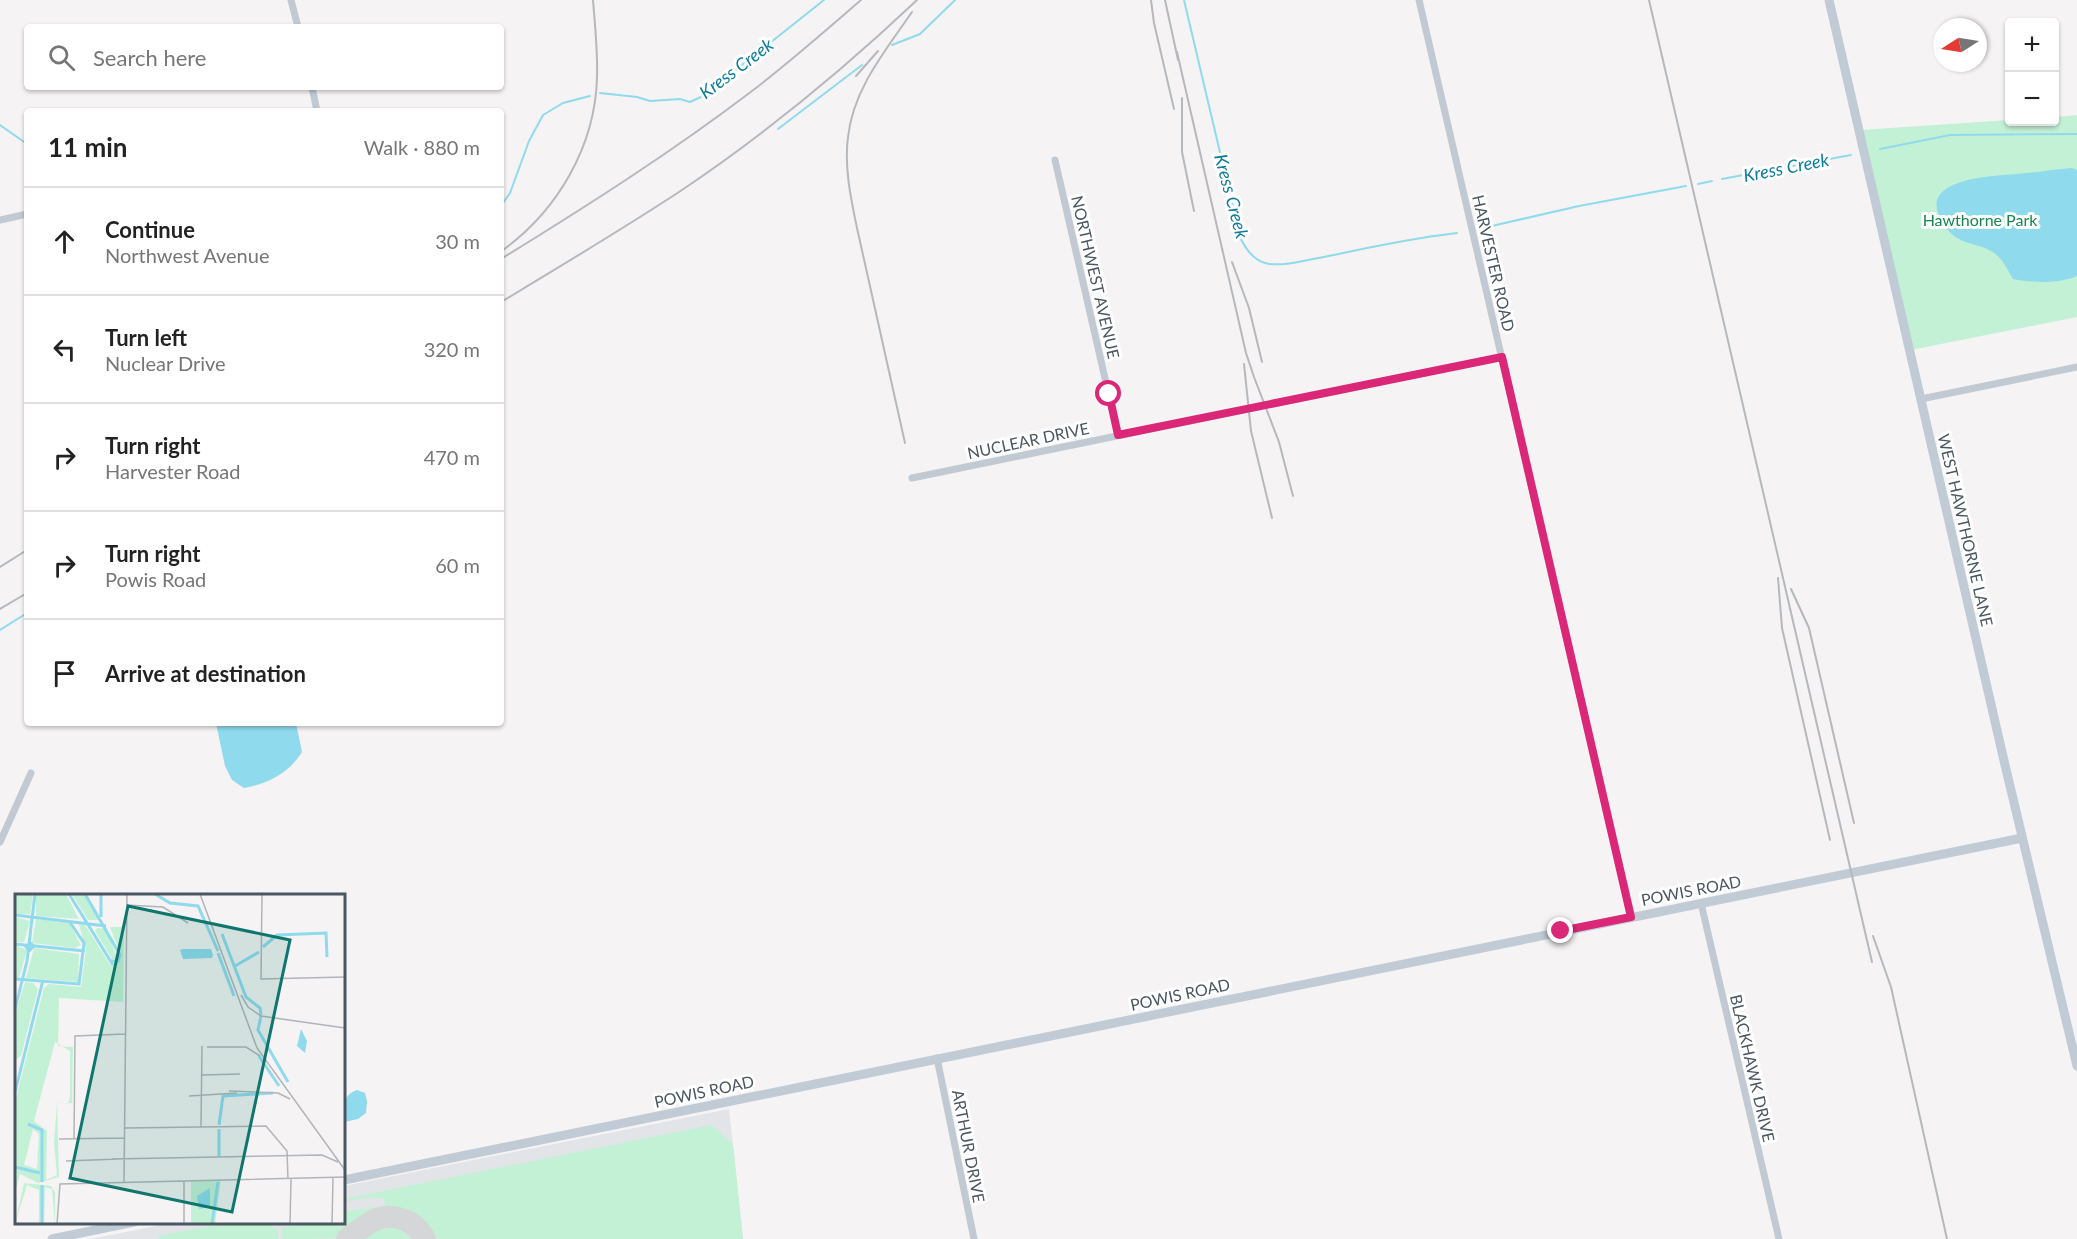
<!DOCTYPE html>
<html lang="en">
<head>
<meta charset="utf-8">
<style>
	:root { --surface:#fff; --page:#f6f6f6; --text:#222; --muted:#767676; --line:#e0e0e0 }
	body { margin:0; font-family:Lato,sans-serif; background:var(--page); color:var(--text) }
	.controls { position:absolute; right:18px; top:18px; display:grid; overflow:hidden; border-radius:6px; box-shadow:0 2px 4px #0004 }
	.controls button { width:54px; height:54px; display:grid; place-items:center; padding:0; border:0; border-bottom:2px solid var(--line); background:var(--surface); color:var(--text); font:30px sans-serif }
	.compass { position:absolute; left:1933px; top:18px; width:54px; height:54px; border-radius:50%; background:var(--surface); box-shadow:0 2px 4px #0004; rotate:258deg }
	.stop { position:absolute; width:18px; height:18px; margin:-14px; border:4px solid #db2777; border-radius:50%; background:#fff }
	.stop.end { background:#db2777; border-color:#fff; box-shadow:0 2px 6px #0008 }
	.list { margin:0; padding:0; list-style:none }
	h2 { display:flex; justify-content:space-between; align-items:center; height:78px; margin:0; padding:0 24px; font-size:26px }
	h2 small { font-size:20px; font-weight:400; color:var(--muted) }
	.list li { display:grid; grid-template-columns:39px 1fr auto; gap:18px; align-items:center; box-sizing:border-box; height:108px; padding:0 24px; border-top:2px solid var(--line) }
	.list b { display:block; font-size:22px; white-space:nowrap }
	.list p { margin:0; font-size:20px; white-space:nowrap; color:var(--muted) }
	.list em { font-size:20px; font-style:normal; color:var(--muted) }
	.icon { flex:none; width:33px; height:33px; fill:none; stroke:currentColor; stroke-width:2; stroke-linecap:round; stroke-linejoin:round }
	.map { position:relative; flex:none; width:2077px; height:1239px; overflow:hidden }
	.search { position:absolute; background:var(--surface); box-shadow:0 2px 4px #0004; left:24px; top:24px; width:480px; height:66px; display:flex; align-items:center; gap:15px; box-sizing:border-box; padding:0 21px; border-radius:6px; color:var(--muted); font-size:22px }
	.panel { position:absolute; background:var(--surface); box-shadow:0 2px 4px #0004; left:24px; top:108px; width:480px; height:618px; border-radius:6px }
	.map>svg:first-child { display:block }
	.airport { fill:#e2e4e7 }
	.green { fill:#c3f1d5 }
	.water { fill:#90daee }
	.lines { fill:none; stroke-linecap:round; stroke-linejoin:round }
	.stream { stroke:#90daee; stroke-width:2 }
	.taxiway { stroke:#d5d6d8; stroke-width:22 }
	.street { stroke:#c1cad2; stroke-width:7 }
	.secondary { stroke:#c1cbd6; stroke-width:9 }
	.rail { stroke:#b5b8bd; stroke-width:2 }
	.route { stroke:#db2777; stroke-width:8 }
	.labels { text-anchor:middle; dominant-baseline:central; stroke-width:6; stroke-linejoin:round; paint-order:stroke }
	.park-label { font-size:16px; fill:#17864f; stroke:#fff }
	.street-label { font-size:16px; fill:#4a5661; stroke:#fff }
	.water-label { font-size:18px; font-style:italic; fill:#0c7c9b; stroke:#fff }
	.inset-river { fill:none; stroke:#90daee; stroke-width:3 }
	.inset-road { fill:none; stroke:#b1b4b9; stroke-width:1.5 }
	.view { fill:#0f766e; fill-opacity:0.15; stroke:#0f766e; stroke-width:3 }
	.inset-edge { fill:none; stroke:#4a5661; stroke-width:3 }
</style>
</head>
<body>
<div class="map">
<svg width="2077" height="1239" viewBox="0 0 2077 1239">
	<rect width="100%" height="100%" fill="#f5f3f3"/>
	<polygon class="airport" points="729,1109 743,1239 90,1239 172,1223 344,1222 344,1186"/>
	<g class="green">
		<polygon points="2077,115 2077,317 1911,350 1861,130 2009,120 2054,122 2055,117"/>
		<path d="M711 1125 733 1144 743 1239H438C416 1216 395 1196 361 1218 352 1224 344 1233 335 1238 326 1239 295 1239 283 1239L281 1228 302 1223 344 1222V1210L349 1211 383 1206 385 1202 384 1198H364L344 1202V1199Z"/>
		<polygon points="271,1222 273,1228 277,1229 279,1239 159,1239 158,1236 224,1223"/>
		<polygon points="385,1227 401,1230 412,1239 364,1239 376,1231"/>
	</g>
	<g class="water">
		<path d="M2072 168 2077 170V276C2058 284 2033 283 2013 279 2007 269 2002 257 1991 251 1979 244 1963 244 1953 235 1945 228 1941 222 1938 213 1925 175 2004 176 2026 173 2041 172 2056 169 2072 168Z"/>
		<path d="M216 723H296L302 752C288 774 269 783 244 788L232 780 225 766Z"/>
		<path d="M357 1090 365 1093 367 1101 366 1113 358 1119 344 1122C343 1108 342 1095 357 1090Z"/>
	</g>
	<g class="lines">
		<g class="stream">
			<path d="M1184 0 1240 237C1245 248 1252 259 1265 263 1282 268 1315 258 1334 255 1375 246 1415 238 1457 233"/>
			<polyline points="892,45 920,34 955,0"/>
			<polyline points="600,93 637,97 650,101 680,99 690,102 703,96 824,0"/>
			<polyline points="0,125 27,144"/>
			<polyline points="778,129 862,65"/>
			<polyline points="1880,149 1950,135 2077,134"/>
			<polyline points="1722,179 1851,155"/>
			<polyline points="1698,184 1712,181"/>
			<polyline points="501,206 510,193 529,141 543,115 563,103 590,96"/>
			<polyline points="1483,228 1579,206 1686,186"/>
			<polyline points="0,630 27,613"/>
		</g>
		<path class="taxiway" d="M347 1239C355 1233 363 1227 371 1222 391 1210 415 1220 425 1239"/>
		<g class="street">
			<polyline points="291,0 298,27"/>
			<polyline points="1419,0 1631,917"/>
			<polyline points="312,87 317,111"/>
			<polyline points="1055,160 1118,435"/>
			<polyline points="0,220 27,214"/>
			<polyline points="1921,399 2077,367"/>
			<polyline points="912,478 1502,357"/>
			<polyline points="0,842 31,773"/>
			<polyline points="1701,903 1779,1239"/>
			<polyline points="937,1058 974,1239"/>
		</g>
		<g class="secondary">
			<polyline points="1829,0 2005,765 2077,1066"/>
			<polyline points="344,1180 2022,838"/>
			<polyline points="52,1239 134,1222"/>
		</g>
		<g class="rail">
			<polyline points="1151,0 1154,23 1174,109"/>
			<polyline points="1165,0 1178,60"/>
			<polyline points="1649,0 1872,962"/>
			<polyline points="1177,52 1246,353 1254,377 1279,442 1293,496"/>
			<polyline points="856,76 878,51"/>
			<polyline points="1182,98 1182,152 1194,211"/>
			<path d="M503 250C558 210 595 146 597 78 598 52 595 26 593 0"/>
			<path d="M501 259C587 206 672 152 752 91 790 62 825 31 861 0"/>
			<polyline points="1232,262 1249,308 1262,362"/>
			<path d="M501 302C561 266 621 230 679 192 764 135 843 70 917 0"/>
			<polyline points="1244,364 1251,431 1272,518"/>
			<path d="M905 443 857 228C851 199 844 167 848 137 853 89 886 50 912 12"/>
			<polyline points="0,567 27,550"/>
			<polyline points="1778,578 1782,628 1830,840"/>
			<polyline points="1791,589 1809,628 1854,823"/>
			<polyline points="0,609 27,593"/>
			<polyline points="1873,936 1891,987 1947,1239"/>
		</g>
	</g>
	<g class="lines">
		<polyline class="route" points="1109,394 1118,435 1502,357 1631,917 1561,931"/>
	</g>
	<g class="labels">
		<g class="park-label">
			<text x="1980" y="219">Hawthorne Park</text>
		</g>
		<g class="street-label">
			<text transform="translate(1494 263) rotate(77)">HARVESTER ROAD</text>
			<text transform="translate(1096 277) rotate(77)">NORTHWEST AVENUE</text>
			<text transform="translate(1028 440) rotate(-12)">NUCLEAR DRIVE</text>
			<text transform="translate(1966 530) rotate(77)">WEST HAWTHORNE LANE</text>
			<text transform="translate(1691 890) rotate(-11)">POWIS ROAD</text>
			<text transform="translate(1180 994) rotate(-12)">POWIS ROAD</text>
			<text transform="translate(1753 1068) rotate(77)">BLACKHAWK DRIVE</text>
			<text transform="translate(704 1091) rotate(-12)">POWIS ROAD</text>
			<text transform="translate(969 1146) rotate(79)">ARTHUR DRIVE</text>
		</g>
		<g class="water-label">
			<text transform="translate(736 68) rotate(-37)">Kress Creek</text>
			<text transform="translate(1786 167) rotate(-11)">Kress Creek</text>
			<text transform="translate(1232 196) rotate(75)">Kress Creek</text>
		</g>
	</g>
	<g transform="translate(15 894)">
		<rect width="330" height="330" fill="#f5f3f3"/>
		<path d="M18 0 15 20H0V2ZM21 0H51L64 25 21 22ZM57 0H69L84 26H73ZM0 23 15 27 9 48H0ZM21 25 54 29 66 51 60 54 17 49ZM64 30 70 31 96 72 106 62 95 33H109L108 108 44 104 43 152 58 153 57 209 42 210 44 283 23 289 5 280 0 299V208L29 94 34 90 66 93 71 56ZM40 148 55 157V203L53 209 42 210 39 248 42 281 31 286 32 237 19 227ZM18 235 24 240 22 275 9 271ZM82 34 92 35 102 65H97L80 37ZM0 51 12 56 4 84 0 83ZM19 54 64 60 63 88 11 84ZM10 88 18 89 23 95 6 162 0 167V120ZM206 286 200 330H176V287ZM9 289 36 292 40 298V330L37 295 30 293 29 330H24V296L12 291 0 330Z" fill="#c3f1d5" fill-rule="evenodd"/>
		<path d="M168 55H196L198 61 197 64 168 65 165 56ZM286 135 292 147 290 159 282 152ZM195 294V313L184 315 182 302Z" fill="#90daee"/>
		<path class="inset-river" d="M54 0 98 71M70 0 105 61 103 67H96M140 0 155 9 183 12 203 57M0 21 91 32M86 23V0M207 40 231 103 245 114 246 121M0 50 70 57M9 50 14 57 19 52 15 49M248 53 262 41 311 39 312 63M203 59 219 102M220 72 244 58M0 85 64 90 69 49 54 27M0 115 12 67 20 0M246 122 243 136 273 188M244 162 264 192M0 198 28 86M13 230 27 236V288M204 231 208 202 258 199M204 262V235M0 273 25 279M27 330V291M197 330 203 288"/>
		<path class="inset-road" d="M185 0 242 154 330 276M247 0 246 85 330 83M111 11 148 13 173 29M226 101 233 113 246 122 330 134M192 153H231L245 162M187 181 225 180M214 197 263 199 275 205M174 202 222 199M186 233 187 152M110 234 251 232 272 257 273 285M44 245 109 244M59 245 60 142 110 140M97 265 307 261 323 268M51 267 104 265M109 288 112 0M42 330 45 290 330 283M169 330V287M275 330 276 285M317 330 318 284"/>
		<path class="view" d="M113 12 275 46 217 318 55 284Z"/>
		<rect width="330" height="330" class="inset-edge"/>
	</g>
</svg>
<div class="controls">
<button>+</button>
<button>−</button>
</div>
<svg class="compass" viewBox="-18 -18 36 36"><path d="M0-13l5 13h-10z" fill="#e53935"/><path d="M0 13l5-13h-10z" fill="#767676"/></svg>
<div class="stop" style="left:1109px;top:394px"></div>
<div class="stop end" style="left:1561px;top:931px"></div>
<div class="search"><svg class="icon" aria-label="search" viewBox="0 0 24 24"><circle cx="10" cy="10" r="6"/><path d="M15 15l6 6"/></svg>Search here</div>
<section class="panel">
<h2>11 min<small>Walk · 880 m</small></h2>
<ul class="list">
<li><svg class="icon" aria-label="ahead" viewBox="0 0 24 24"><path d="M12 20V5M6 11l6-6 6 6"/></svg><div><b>Continue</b><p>Northwest Avenue</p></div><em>30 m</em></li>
<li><svg class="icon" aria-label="left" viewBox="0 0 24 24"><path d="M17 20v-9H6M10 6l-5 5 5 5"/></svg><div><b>Turn left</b><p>Nuclear Drive</p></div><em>320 m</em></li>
<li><svg class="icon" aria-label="right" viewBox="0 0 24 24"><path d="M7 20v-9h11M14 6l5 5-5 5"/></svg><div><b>Turn right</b><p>Harvester Road</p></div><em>470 m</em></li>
<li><svg class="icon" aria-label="right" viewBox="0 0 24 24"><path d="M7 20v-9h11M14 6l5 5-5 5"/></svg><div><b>Turn right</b><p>Powis Road</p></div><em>60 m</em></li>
<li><svg class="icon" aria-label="arrive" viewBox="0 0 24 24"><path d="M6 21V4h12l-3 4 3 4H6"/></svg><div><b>Arrive at destination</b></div></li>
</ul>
</section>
</div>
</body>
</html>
